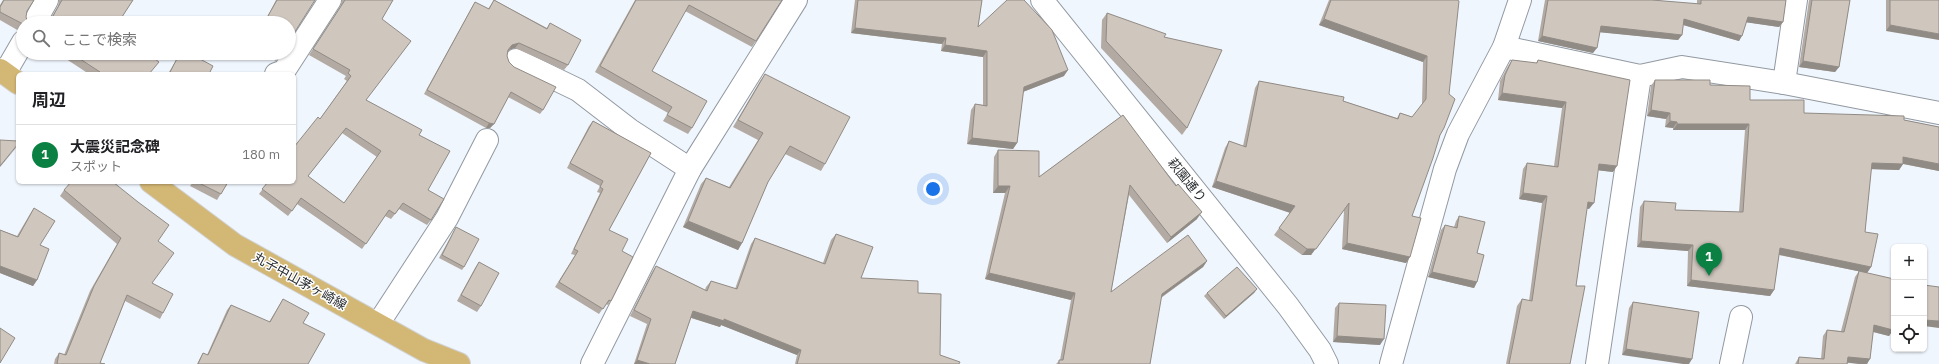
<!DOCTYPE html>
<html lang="ja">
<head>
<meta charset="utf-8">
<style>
	:root { --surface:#fff; --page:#f2f2f2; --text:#202124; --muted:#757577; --line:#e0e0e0; --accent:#0b8043 }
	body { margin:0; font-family:"IBM Plex Sans","Noto Sans JP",sans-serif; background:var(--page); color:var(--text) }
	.controls { position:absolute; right:12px; bottom:12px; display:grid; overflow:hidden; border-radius:6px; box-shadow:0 1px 3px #0004 }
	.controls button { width:36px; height:36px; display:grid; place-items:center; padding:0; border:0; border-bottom:1px solid var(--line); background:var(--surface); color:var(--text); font:20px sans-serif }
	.you { position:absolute; left:933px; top:189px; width:14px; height:14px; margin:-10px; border:3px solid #fff; border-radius:50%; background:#1a73e8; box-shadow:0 0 0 6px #1a73e833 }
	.badge { display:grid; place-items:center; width:26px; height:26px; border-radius:50%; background:var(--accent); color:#fff; font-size:13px; font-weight:700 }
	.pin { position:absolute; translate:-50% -33px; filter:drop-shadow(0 1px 2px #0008) }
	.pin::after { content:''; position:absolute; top:21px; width:14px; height:12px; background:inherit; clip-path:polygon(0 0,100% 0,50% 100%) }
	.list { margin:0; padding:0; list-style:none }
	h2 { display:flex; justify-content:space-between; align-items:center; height:52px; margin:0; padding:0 16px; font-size:17px }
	h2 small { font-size:13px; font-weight:400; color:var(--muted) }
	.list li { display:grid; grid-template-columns:26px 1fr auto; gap:12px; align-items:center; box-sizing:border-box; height:60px; padding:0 16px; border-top:1px solid var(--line) }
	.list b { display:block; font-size:15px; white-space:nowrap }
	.list p { margin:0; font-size:13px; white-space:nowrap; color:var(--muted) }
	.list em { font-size:13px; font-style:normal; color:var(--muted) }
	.icon { flex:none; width:22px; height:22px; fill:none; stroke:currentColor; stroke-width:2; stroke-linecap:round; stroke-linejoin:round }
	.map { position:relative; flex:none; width:1939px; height:364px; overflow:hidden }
	.search { position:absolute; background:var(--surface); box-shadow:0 1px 3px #0004; left:16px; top:16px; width:280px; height:44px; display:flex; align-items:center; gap:10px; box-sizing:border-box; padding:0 14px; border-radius:22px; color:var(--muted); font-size:15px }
	.panel { position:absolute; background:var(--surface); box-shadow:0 1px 3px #0004; left:16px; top:72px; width:280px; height:112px; border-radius:6px }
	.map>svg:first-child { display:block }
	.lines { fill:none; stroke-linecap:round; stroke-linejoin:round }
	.minor-casing { stroke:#9299a1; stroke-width:24 }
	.major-casing { stroke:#d0d1d1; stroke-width:24 }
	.minor { stroke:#fff; stroke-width:22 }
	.major { stroke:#d3b775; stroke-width:22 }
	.wall { fill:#b2aaa3; fill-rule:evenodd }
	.shaded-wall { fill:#918b85 }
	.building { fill:#cfc6be; stroke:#918b85; fill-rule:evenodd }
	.labels { text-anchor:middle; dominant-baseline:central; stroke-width:3; stroke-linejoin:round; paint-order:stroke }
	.street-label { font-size:13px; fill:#2a2d30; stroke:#fff }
</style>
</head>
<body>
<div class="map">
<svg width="1939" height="364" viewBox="0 0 1939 364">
	<rect width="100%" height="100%" fill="#f0f6fd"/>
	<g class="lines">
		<defs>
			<g id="minor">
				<polyline points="1042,0 1288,306 1320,350 1327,364"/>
				<polyline points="34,23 47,0"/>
				<polyline points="1504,47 1640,76 1682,67 1784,83 1939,113"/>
				<polyline points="516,60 578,90 630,130 690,169"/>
				<polyline points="5,73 23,42"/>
				<polyline points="276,74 284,71 330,0"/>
				<polyline points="1784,83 1796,0"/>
				<polyline points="378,324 447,218 487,140"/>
				<polyline points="592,364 690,169 796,0"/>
				<polyline points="1391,364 1445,169 1458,134 1504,47 1520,0"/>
				<polyline points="1597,364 1640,76"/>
				<polyline points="1731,364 1741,317"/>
			</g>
			<g id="major">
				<polyline points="0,70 18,83"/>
				<polyline points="151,182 235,245 424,350 459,364"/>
			</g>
		</defs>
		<use href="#minor" class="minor-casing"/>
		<use href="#major" class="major-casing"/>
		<use href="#minor" class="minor"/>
		<use href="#major" class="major"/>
	</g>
	<g class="wall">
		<polygon points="3,0 34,0 27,11 23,30 19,31 0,20 0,5"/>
		<polygon points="59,0 133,0 118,23 48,23 58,6"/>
		<polygon points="276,0 315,0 289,23 264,23"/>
		<path d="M342 0H393L382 19 366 100 419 135 428 190 431 220 427 225 399 209 391 219 385 216 362 249 297 204 288 216 259 194 268 182 320 119 347 81 344 79 346 76 309 55 340 7ZM342 133 377 157 344 203 308 176Z"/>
		<polygon points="494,0 547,28 550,23 568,65 564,70 515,48 509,50 508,51 507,56 509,62 543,110 540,114 508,97 494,124 490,128 486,128 424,94 472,7 475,2 488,9"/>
		<polygon points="635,0 782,0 752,47 685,11 652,71 692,128 688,134 663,121 668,113 595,72"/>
		<polygon points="855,0 982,0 978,27 1064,76 1023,92 1017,143 1013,149 967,144 971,110 975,104 983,105 983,57 941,51 942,44 851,33"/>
		<polygon points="1329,0 1457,0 1440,135 1412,216 1410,257 1406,263 1342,249 1344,210 1311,255 1302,255 1274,235 1290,213 1212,187 1225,148 1229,141 1243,146 1255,88 1259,81 1343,101 1397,118 1400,113 1412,117 1422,105 1423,62 1319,25"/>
		<polygon points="1545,0 1652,0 1697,4 1697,0 1786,0 1783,22 1779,27 1746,22 1739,41 1683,25 1682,35 1678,40 1600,32 1593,53 1538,41"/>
		<polygon points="1809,0 1850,0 1839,67 1835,72 1799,67"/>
		<polygon points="1886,0 1939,0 1886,31"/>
		<polygon points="1107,13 1164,37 1187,128 1182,135 1101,48 1102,20"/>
		<polygon points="57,53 147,53 150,74 89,74"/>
		<polygon points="180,53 189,53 209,74 168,74"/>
		<polygon points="261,53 281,53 276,61"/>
		<polygon points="1512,60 1536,63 1538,60 1613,172 1598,170 1589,209 1587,208 1576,286 1570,364 1506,364 1517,306 1522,299 1529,301 1542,203 1519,199 1523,169 1527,163 1554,166 1562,108 1498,100 1500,81 1508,66"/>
		<polygon points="765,74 825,164 821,171 785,154 768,182 742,243 738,250 683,227 701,184 706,178 729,187 758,140 733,127 760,81"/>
		<polygon points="1655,80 1710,85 1750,100 1804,113 1904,120 1939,127 1939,171 1903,164 1899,170 1871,169 1865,232 1871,267 1867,273 1779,255 1774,290 1770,296 1687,286 1688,251 1637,247 1640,207 1644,201 1675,210 1739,212 1745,130 1673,130 1673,128 1665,127 1666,119 1647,116 1651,86"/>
		<polygon points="1123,115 1197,219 1167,243 1129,195 1111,292 1207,261 1203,267 1161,298 1150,364 1056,364 1060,360 1071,300 985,279 1005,193 993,193 994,157 998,150 1039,177"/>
		<polygon points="593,121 651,153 609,230 622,251 611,301 608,305 606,304 599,314 555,287 575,255 571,254 600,193 597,192 600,186 567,168 589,126"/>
		<polygon points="193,182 228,182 217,200 190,186"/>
		<polygon points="64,190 158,241 152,283 163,313 160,319 125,301 100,363 105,364 54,364 55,359 59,353 64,355 90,291 117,244 60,196"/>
		<polygon points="34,208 40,245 37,280 33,286 0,273 0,230 17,236 30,214"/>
		<polygon points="1459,216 1477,253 1477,282 1474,288 1428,277 1441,230 1445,225 1454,227 1456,221"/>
		<polygon points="456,227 464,267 462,270 439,258"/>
		<polygon points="836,234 861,278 918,293 940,355 959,364 795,364 797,355 721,325 720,327 691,318 675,364 634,364 647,324 630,316 652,272 656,266 705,290 706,287 711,281 735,289 751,244 755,238 823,263 831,240"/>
		<polygon points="479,262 481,306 477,312 457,301 475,268"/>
		<polygon points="1859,271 1893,330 1889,336 1873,332 1867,364 1848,363 1847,364 1795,364 1799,357 1821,359 1823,336 1827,330 1841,331 1855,277"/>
		<polygon points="1257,289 1254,293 1224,319 1204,296 1207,293"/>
		<polygon points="283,299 303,323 308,364 197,364 200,358 203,353 207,355 227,310 231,305 269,322"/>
		<polygon points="1633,302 1699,312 1622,355 1629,308"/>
		<polygon points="1339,303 1380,345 1333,342 1335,308"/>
	</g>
	<g class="shaded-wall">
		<polygon points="1748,17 1783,22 1779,27 1744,22"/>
		<polygon points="1324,19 1427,56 1423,62 1319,25"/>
		<polygon points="1684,19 1742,36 1739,41 1680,24"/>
		<polygon points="23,25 23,30 19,31"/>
		<polygon points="1890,25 1939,34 1939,40 1886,31"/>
		<polygon points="1601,26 1682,35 1678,40 1597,32"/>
		<polygon points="855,28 946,38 942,44 851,33"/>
		<polygon points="1542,36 1597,48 1593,53 1538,41"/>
		<polygon points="519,43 515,48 509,50 505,55 512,45"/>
		<polygon points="945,45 987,51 983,57 941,51"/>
		<polygon points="1803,61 1839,67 1835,72 1799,67"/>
		<polygon points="1068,70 1064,76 1020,93 1024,87"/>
		<polygon points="1502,93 1566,102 1562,108 1498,100"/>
		<polygon points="1651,110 1670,113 1666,119 1647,116"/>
		<polygon points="1670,121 1677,122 1673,128 1665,127"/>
		<polygon points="489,123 494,124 490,128 486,128"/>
		<polygon points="1677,124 1749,124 1745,130 1673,130"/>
		<polygon points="972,138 1017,143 1013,149 967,144"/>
		<polygon points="18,145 15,149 0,167 0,166"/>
		<polygon points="1903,157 1939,164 1939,171 1899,163"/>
		<polygon points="1872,163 1903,164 1899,170 1868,169"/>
		<polygon points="1599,164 1617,166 1613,172 1595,170"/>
		<polygon points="1216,181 1295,206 1291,213 1212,187"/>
		<polygon points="998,186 1010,186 1005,193 993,193"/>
		<polygon points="1523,193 1547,196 1542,203 1519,199"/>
		<polygon points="1588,202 1594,203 1589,209 1584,208"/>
		<polygon points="1349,203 1311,255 1302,255 1307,249"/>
		<polygon points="1202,212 1197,219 1167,243 1171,237"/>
		<polygon points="688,221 742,243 738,250 683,227"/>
		<polygon points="1641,241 1693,245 1688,251 1637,247"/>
		<polygon points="1347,243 1410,257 1406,263 1342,249"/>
		<polygon points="1780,248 1871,267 1867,273 1775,254"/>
		<polygon points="1207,261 1203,267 1157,300 1162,294"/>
		<polygon points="0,266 37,280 33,286 0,273"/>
		<polygon points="1432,272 1477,282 1474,288 1428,277"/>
		<polygon points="989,273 1075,293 1071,300 985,279"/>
		<polygon points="1691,280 1774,290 1770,296 1687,286"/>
		<polygon points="1257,289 1254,293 1224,319 1226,316"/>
		<polygon points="693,311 724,319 801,350 797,355 721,325 720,327 689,317"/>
		<polygon points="1924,320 1939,321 1939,328 1924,326"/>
		<polygon points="1874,325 1893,330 1889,336 1870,331"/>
		<polygon points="1337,336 1384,339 1380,345 1333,342"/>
		<polygon points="1626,349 1692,359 1689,364 1683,364 1622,355"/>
		<polygon points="1848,357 1870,359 1867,364 1859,364 1844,362"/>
		<polygon points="637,360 650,364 634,364"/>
	</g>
	<g class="building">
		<polygon points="4,0 34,0 27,11 26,17 28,23 23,23 23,24 0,12 0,7"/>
		<polygon points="62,0 133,0 118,23 49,23"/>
		<polygon points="277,0 315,0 289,41 289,23 264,23"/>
		<path d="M345 0H393L382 19 411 41 366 100 422 130 419 135 450 151 428 190 444 199 431 220 403 203 395 214 389 210 366 244 301 198 292 211 262 189 268 182H294V147L318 117 320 119 351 76 348 73 350 70 313 49ZM346 128 381 151 344 203 308 176Z"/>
		<polygon points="494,0 547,29 550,23 581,40 568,65 519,43 512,45 508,50 507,56 509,62 514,67 556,87 543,110 511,92 494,124 489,123 427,90 475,2 489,9"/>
		<polygon points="636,0 782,0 756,41 689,5 652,71 707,101 692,128 667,115 672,107 600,66"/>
		<polygon points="858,0 982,0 978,27 1007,0 1024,0 1052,30 1068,70 1024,87 1017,143 972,138 975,104 987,106 987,51 945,45 946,38 855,28"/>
		<polygon points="1331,0 1457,0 1459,1 1449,94 1455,99 1444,128 1440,135 1433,158 1412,216 1421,218 1410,257 1347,243 1349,203 1316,249 1307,249 1279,228 1295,206 1216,181 1229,141 1246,147 1259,81 1344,97 1343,101 1398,119 1400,113 1412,117 1426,99 1427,56 1324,19"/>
		<polygon points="1548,0 1652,0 1701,4 1701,0 1786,0 1783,22 1748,17 1742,36 1684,19 1682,35 1601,26 1597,48 1542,36"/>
		<polygon points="1812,0 1850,0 1839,67 1803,61"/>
		<polygon points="1890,0 1939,0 1939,34 1890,25"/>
		<polygon points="1107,13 1166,34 1164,37 1222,50 1187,128 1106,41"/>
		<polygon points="71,53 147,53 159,62 149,74 99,74 100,72"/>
		<polygon points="180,53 189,53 213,66 209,74 169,74"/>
		<polygon points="275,53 281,53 280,55"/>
		<polygon points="1512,60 1537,63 1538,60 1630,80 1617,166 1599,164 1594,203 1588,202 1576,286 1585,286 1570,364 1509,364 1522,299 1532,301 1547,196 1523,193 1527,163 1558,167 1566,102 1502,93 1505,75"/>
		<polygon points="765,74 850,117 825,164 790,146 768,182 742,243 688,221 706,178 730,188 763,133 738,120"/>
		<polygon points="1655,80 1710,80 1710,85 1750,86 1750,100 1804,100 1804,113 1904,116 1904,120 1939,127 1939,164 1903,157 1903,164 1872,163 1865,232 1878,234 1871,267 1780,248 1774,290 1691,280 1693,245 1641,241 1644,201 1676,203 1675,210 1743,212 1749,124 1677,124 1677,122 1670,121 1670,113 1651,110"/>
		<polygon points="1123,115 1176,186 1178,184 1202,212 1171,237 1130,185 1111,292 1188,235 1207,261 1162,294 1150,364 1059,364 1059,360 1063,360 1075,293 989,273 1010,186 998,186 998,150 1039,151 1039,177"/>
		<polygon points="593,121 651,153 609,230 628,239 622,251 633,257 611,301 609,300 603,309 559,282 578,251 574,249 603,189 600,187 603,181 570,163"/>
		<polygon points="0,140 18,141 18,144 0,166"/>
		<polygon points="71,182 113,182 138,202 169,225 158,241 174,253 152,283 173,294 163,313 127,295 100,363 105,364 57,364 59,353 66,355 94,286 121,238 64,190"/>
		<polygon points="197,182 228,182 221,194"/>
		<polygon points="34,208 55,221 40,245 49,249 37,280 0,266 0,230 18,237"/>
		<polygon points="1459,216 1485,222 1477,253 1484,255 1477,282 1432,272 1445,225 1457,228"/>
		<polygon points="456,227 479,239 464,267 442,255"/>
		<polygon points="836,234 873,247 861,278 918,281 918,293 941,294 940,355 960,362 959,364 797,364 801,350 724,319 724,321 693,311 675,364 650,364 637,360 651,319 634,310 656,266 707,291 711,281 737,289 755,238 825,264"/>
		<polygon points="479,262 499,273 481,306 461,295"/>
		<polygon points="1237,267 1257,289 1226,316 1207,293"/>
		<polygon points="1859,271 1894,279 1894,327 1893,330 1874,325 1870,359 1848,357 1847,364 1798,364 1799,357 1824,359 1827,330 1844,332"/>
		<polygon points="1924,285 1939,287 1939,321 1924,320"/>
		<polygon points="283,299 309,313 303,323 325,334 308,364 198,364 203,353 208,355 231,305 270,322"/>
		<polygon points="1633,302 1699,312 1692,359 1626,349"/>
		<polygon points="1339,303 1386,305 1384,339 1337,336"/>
		<polygon points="0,328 15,338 0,363"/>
	</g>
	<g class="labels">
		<g class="street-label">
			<text transform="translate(1187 180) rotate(51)">萩園通り</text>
			<text transform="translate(300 281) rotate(29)">丸子中山茅ヶ崎線</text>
		</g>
	</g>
</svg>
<div class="controls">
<button>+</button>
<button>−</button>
<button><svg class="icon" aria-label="locate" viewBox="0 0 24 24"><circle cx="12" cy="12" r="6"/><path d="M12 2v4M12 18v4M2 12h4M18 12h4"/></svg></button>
</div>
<div class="you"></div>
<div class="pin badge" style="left:1709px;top:276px">1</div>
<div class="search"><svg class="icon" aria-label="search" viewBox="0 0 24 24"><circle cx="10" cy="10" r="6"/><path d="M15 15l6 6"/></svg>ここで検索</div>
<section class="panel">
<h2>周辺<small></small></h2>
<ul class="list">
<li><span class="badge">1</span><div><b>大震災記念碑</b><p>スポット</p></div><em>180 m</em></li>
</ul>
</section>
</div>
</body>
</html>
